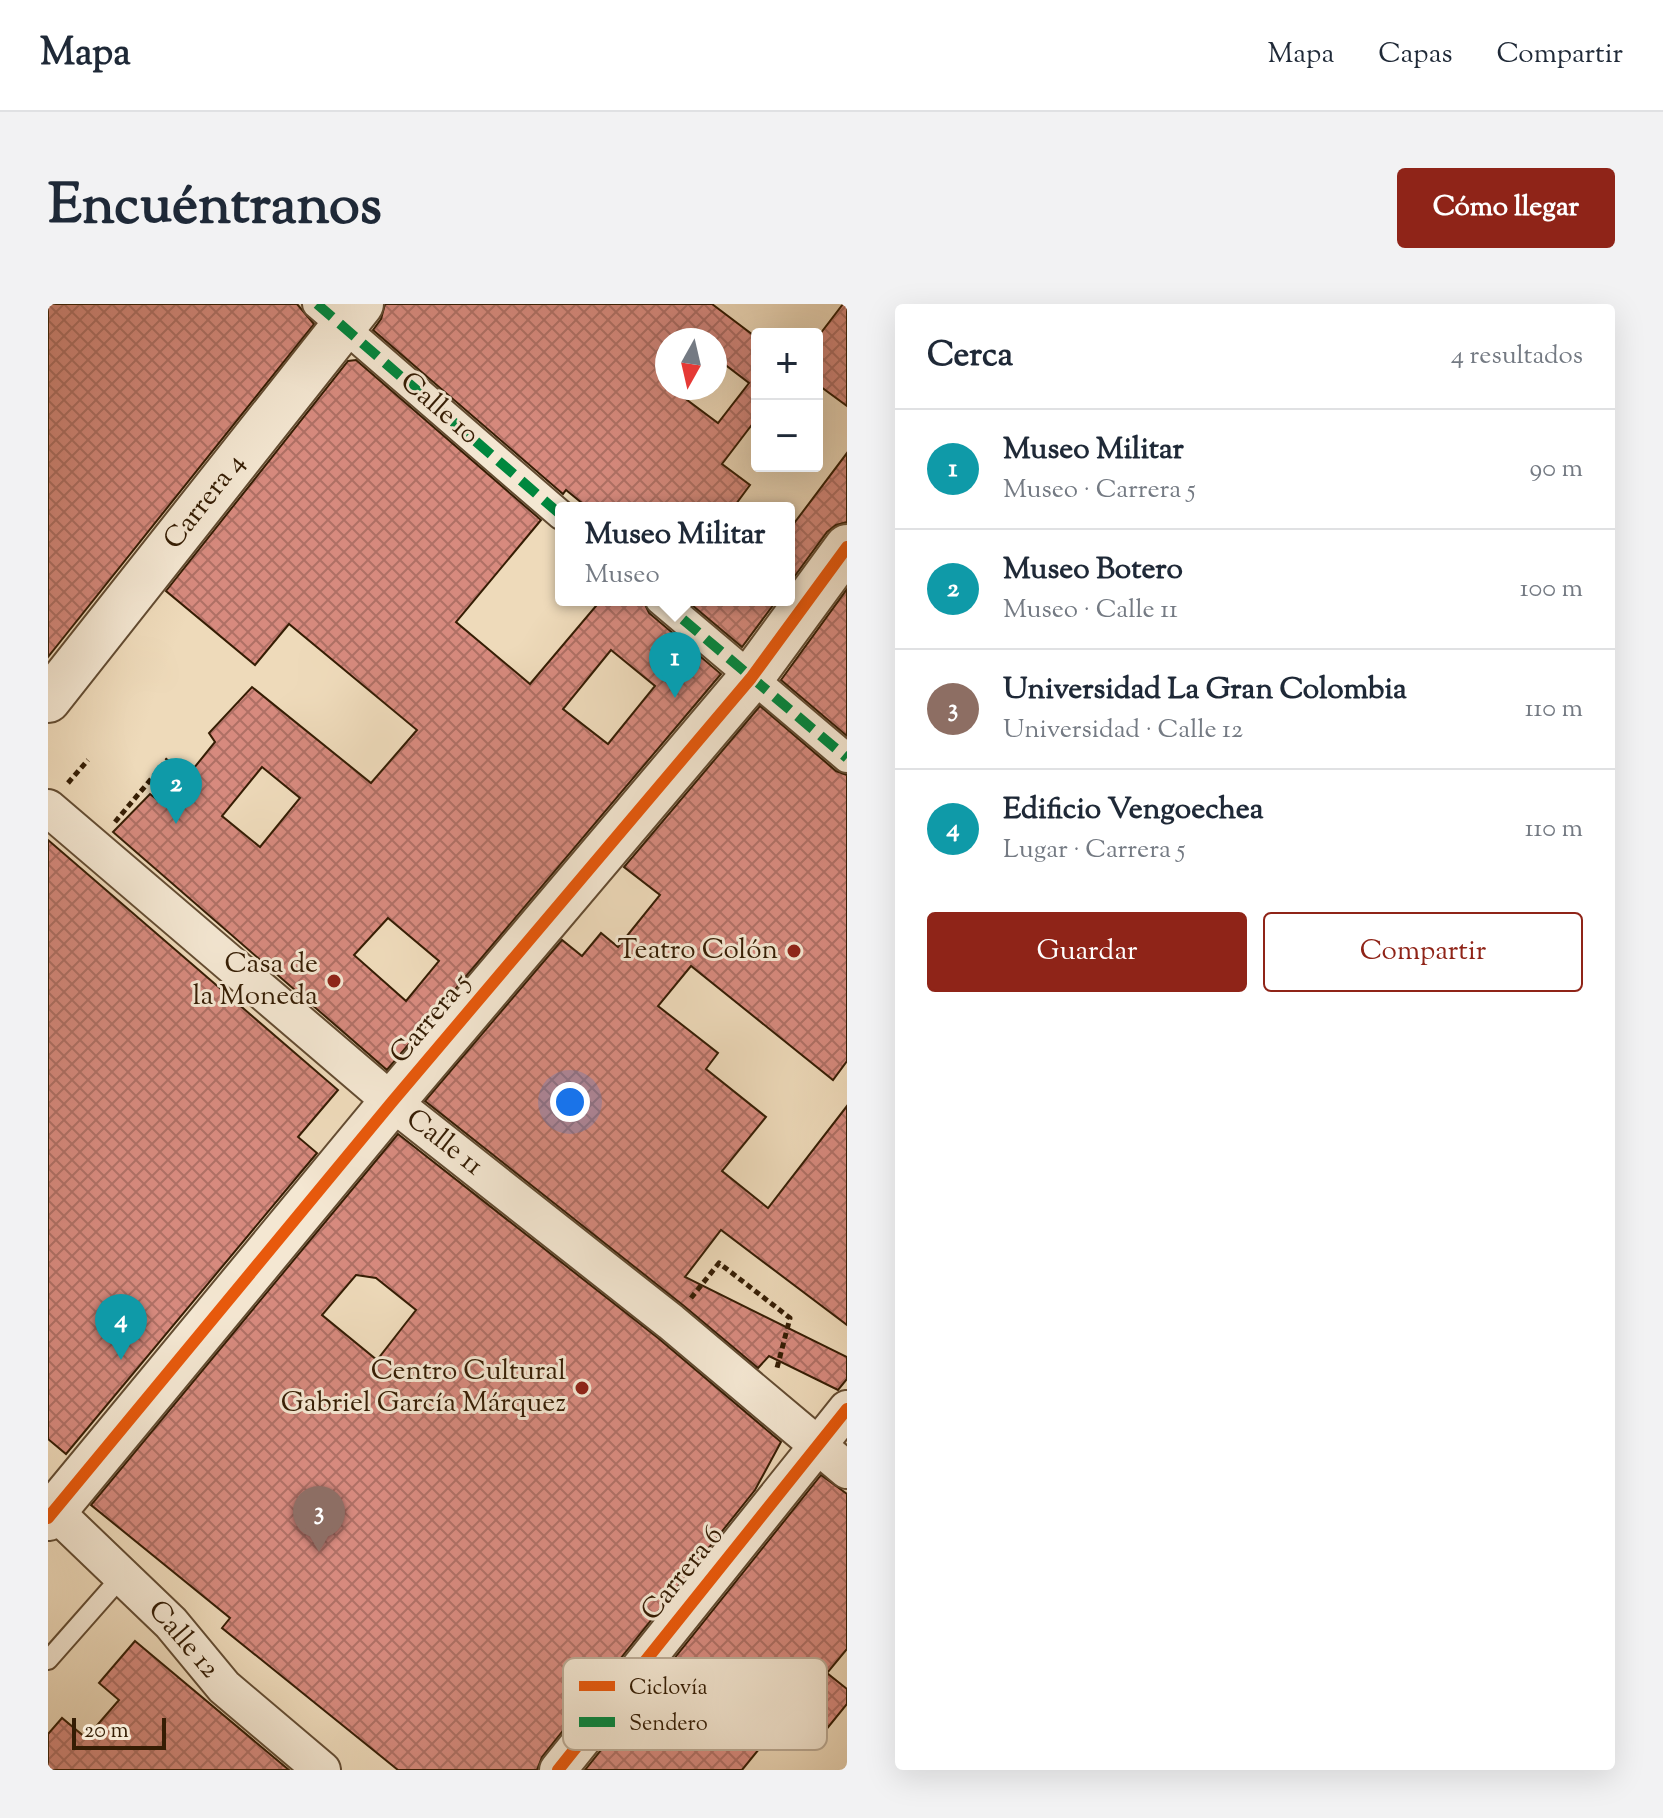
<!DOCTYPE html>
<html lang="es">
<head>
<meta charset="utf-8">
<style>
	:root { --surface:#fff; --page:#f2f2f3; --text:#1f2937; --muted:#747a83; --line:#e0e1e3; --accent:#8f2418 }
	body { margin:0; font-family:"Sorts Mill Goudy",serif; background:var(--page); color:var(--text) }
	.controls { position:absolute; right:24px; top:24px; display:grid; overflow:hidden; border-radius:8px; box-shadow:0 8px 32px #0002 }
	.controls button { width:72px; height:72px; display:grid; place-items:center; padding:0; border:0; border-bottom:2px solid var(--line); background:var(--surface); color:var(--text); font:40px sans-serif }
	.compass { position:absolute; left:607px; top:24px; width:72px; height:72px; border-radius:50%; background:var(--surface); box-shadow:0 8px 32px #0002; rotate:188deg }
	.scale { position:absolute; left:24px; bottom:20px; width:94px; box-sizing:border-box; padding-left:8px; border:4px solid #351d04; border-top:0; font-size:22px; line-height:28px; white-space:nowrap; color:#351d04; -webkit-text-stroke:6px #f4e7d2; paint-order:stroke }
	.you { position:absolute; left:522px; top:798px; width:28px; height:28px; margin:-20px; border:6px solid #fff; border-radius:50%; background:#1a73e8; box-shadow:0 0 0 12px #1a73e833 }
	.badge { display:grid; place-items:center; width:52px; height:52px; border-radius:50%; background:var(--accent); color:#fff; font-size:26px; font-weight:700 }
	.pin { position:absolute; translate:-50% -66px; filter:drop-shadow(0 2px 4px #0008) }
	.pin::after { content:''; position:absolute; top:42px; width:28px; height:24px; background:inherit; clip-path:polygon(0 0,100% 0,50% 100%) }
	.popup { position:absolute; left:507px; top:198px; width:240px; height:104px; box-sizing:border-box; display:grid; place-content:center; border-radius:8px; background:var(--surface); filter:drop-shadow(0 2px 6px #0005); font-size:26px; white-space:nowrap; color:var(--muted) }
	.popup b { font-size:30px; color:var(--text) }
	.popup::after { content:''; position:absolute; left:50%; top:100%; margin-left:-16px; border:16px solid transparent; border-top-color:var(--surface) }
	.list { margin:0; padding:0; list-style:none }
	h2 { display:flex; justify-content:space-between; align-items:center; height:104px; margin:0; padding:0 32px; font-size:34px }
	h2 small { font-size:26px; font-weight:400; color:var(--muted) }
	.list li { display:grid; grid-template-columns:52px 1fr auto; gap:24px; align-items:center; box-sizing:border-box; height:120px; padding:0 32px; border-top:2px solid var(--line) }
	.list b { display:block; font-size:30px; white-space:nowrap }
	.list p { margin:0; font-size:26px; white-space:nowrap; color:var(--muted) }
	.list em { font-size:26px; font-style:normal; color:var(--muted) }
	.actions { display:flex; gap:16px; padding:24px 32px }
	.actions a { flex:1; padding:18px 0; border:2px solid var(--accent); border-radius:8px; text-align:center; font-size:28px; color:var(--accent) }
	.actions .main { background:var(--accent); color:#fff }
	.map { position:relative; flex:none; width:799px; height:1466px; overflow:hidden; border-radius:8px }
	header { display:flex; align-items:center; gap:48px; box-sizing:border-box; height:112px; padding:0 40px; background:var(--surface); border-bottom:2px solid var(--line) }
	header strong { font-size:38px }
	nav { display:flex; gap:44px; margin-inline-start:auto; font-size:28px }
	.intro { display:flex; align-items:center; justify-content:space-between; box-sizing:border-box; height:192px; padding:0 48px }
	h1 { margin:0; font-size:56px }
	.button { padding:20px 36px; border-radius:8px; background:var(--accent); color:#fff; font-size:28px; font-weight:700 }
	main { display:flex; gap:48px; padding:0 48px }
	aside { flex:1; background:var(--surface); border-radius:8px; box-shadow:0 8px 32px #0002 }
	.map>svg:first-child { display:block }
	.building { fill:url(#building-cross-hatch); stroke:#351d04; stroke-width:2; fill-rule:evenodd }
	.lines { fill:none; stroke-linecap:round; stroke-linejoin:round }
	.service-casing { stroke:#634c32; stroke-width:22 }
	.pedestrian-casing { stroke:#634c32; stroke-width:32 }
	.minor-casing { stroke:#634c32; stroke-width:40 }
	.tertiary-casing { stroke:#634c32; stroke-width:48 }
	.path { stroke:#351d04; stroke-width:5; stroke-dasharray:6 4; stroke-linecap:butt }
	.service { stroke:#f4e7d2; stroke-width:18 }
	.pedestrian { stroke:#f4e7d2; stroke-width:28 }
	.minor { stroke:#f4e7d2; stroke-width:36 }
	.tertiary { stroke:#f4e7d2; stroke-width:44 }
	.quiet { stroke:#00873e; stroke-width:10; stroke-dasharray:20 10; stroke-linecap:butt }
	.cycleway-casing { stroke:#f4e7d2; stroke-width:17 }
	.cycleway { stroke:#e8590c; stroke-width:12 }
	.poi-dot { fill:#8f2418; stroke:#f4e7d2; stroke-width:3 }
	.labels { text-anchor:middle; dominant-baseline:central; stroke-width:6; stroke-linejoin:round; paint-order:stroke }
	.street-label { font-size:28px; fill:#351d04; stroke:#f4e7d2 }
	.poi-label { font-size:28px; fill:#351d04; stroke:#f4e7d2; text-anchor:end }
	.key { fill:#f4e7d2; stroke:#bbaa94; stroke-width:2 }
	.key-label { font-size:22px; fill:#351d04 }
</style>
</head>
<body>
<header>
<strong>Mapa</strong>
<nav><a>Mapa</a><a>Capas</a><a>Compartir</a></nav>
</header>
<div class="intro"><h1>Encuéntranos</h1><a class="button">Cómo llegar</a></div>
<main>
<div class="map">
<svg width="799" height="1466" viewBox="0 0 799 1466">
	<defs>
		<pattern id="building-cross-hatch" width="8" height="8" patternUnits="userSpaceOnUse" patternTransform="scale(2)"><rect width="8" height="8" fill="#d78a7e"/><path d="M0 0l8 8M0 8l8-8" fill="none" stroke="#af7065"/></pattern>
	</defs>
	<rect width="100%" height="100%" fill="#eedaba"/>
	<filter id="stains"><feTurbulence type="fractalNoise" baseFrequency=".0025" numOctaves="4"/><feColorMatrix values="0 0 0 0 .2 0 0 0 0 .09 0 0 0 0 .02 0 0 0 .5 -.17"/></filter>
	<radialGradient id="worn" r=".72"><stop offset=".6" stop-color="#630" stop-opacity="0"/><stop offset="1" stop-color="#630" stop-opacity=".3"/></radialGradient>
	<g class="building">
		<polygon points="0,0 249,0 266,20 0,353"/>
		<path d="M337 0H664L709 34V114L674 160 702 181 685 204H540L518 186 515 190 325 26 333 15ZM619 36H667V53L701 79 670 119 623 84H619Z"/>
		<polygon points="795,0 799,0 799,102 769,80 769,34"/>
		<path d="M308 56 493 216 408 318 482 380 553 296H595L601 309 673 370 339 766 65 528 102 490 116 501 167 438 161 429 204 383 323 479 369 426 241 320 207 361 118 287 300 57ZM563 346 607 382 560 440 515 405ZM214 463 252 494 212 543 174 512ZM340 614 391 657 358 697 306 651Z"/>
		<polygon points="799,149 799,218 788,221 779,228 741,280 741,226"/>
		<polygon points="799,285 799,432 733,376"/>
		<polygon points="638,296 729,296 694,343"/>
		<polygon points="712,402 788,467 799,471 799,757 785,776 643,662 610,702 670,749 658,765 718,813 674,867 720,904 799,802 799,1021 673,926 637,973 799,1053 799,1075 790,1086 721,1052 710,1064 636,1002 377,797 514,636 534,652 553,629 570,643 612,591 576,563"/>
		<polygon points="0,536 290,786 250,833 269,849 18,1150 0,1135"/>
		<path d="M350 830 610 1034 733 1138 707 1186 494 1453 489 1466H350L174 1324 182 1314 43 1201ZM308 971 328 974 368 1006 329 1056 274 1011Z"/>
		<polygon points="773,1171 799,1190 799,1345 779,1369 799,1385 799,1400 777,1427 753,1407 731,1435 724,1429 694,1466 537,1466"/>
		<polygon points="87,1337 241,1466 0,1466 0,1430 14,1414 38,1434 71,1396 51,1379"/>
	</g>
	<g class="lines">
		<defs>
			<polyline id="service" points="0,1356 75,1271"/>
			<g id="pedestrian">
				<polyline points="269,0 513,211"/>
				<polyline points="612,296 799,454"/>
			</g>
			<g id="minor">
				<polyline points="0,504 344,798 623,1018 799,1166"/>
				<polyline points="0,1201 123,1319 176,1383 274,1466"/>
				<polyline points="510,1466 799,1105"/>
			</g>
			<g id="tertiary">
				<polyline points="0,396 313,0"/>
				<polyline points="0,1214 344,798 703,374 799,243"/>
			</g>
		</defs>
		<use href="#service" class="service-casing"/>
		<use href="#pedestrian" class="pedestrian-casing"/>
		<use href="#minor" class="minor-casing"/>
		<use href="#tertiary" class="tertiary-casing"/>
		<g class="path">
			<polyline points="20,479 40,456"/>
			<polyline points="67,518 120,455"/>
			<polyline points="643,994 671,959 742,1014 729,1064"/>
		</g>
		<use href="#service" class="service"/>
		<use href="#pedestrian" class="pedestrian"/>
		<use href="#minor" class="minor"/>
		<use href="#tertiary" class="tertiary"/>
		<g class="quiet">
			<polyline points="269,0 513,211"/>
			<polyline points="612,296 799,454"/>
		</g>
		<defs>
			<g id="cycleway">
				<polyline points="0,1214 344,798 703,374 799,243"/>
				<polyline points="510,1466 799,1105"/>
			</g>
		</defs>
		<use href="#cycleway" class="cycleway-casing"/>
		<use href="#cycleway" class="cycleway"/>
	</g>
	<g class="poi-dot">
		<circle cx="746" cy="647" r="8"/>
		<circle cx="286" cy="677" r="8"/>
		<circle cx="534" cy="1084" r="8"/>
	</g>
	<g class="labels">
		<g class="street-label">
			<text transform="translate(391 105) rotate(41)">Calle 10</text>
			<text transform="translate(157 198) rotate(-52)">Carrera 4</text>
			<text transform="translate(383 715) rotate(-50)">Carrera 5</text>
			<text transform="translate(396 839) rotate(38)">Calle 11</text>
			<text transform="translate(635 1270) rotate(-51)">Carrera 6</text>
			<text transform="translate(135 1336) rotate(49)">Calle 12</text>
		</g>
		<g class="poi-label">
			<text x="730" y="647">Teatro Colón</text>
			<text x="270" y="661">Casa de<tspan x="270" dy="32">la Moneda</tspan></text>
			<text x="518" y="1068">Centro Cultural<tspan x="518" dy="32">Gabriel García Márquez</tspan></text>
		</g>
	</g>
	<rect x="515" y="1354" width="264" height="92" rx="12" class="key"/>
	<rect x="531" y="1377" width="36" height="10" fill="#e8590c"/>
	<rect x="531" y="1413" width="36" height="10" fill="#00873e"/>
	<g class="key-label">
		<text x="581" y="1390">Ciclovía</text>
		<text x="581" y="1426">Sendero</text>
	</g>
	<rect width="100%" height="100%" filter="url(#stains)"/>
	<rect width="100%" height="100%" fill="url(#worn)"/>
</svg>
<div class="controls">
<button>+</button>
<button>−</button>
</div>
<svg class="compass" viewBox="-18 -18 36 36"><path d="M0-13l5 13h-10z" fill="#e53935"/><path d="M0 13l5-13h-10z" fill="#747a83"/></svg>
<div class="scale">20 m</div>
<div class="you"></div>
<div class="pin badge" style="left:627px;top:394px;background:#0f9aa8">1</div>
<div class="popup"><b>Museo Militar</b>Museo</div>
<div class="pin badge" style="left:128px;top:520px;background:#0f9aa8">2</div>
<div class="pin badge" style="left:271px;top:1248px;background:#8d6e63">3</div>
<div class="pin badge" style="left:73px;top:1056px;background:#0f9aa8">4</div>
</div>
<aside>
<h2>Cerca<small>4 resultados</small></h2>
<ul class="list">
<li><span class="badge" style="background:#0f9aa8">1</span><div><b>Museo Militar</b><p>Museo · Carrera 5</p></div><em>90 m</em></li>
<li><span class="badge" style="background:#0f9aa8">2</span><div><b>Museo Botero</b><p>Museo · Calle 11</p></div><em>100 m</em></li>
<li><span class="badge" style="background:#8d6e63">3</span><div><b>Universidad La Gran Colombia</b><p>Universidad · Calle 12</p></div><em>110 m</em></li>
<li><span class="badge" style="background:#0f9aa8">4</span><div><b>Edificio Vengoechea</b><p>Lugar · Carrera 5</p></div><em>110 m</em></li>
</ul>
<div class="actions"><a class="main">Guardar</a><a>Compartir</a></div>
</aside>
</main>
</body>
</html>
